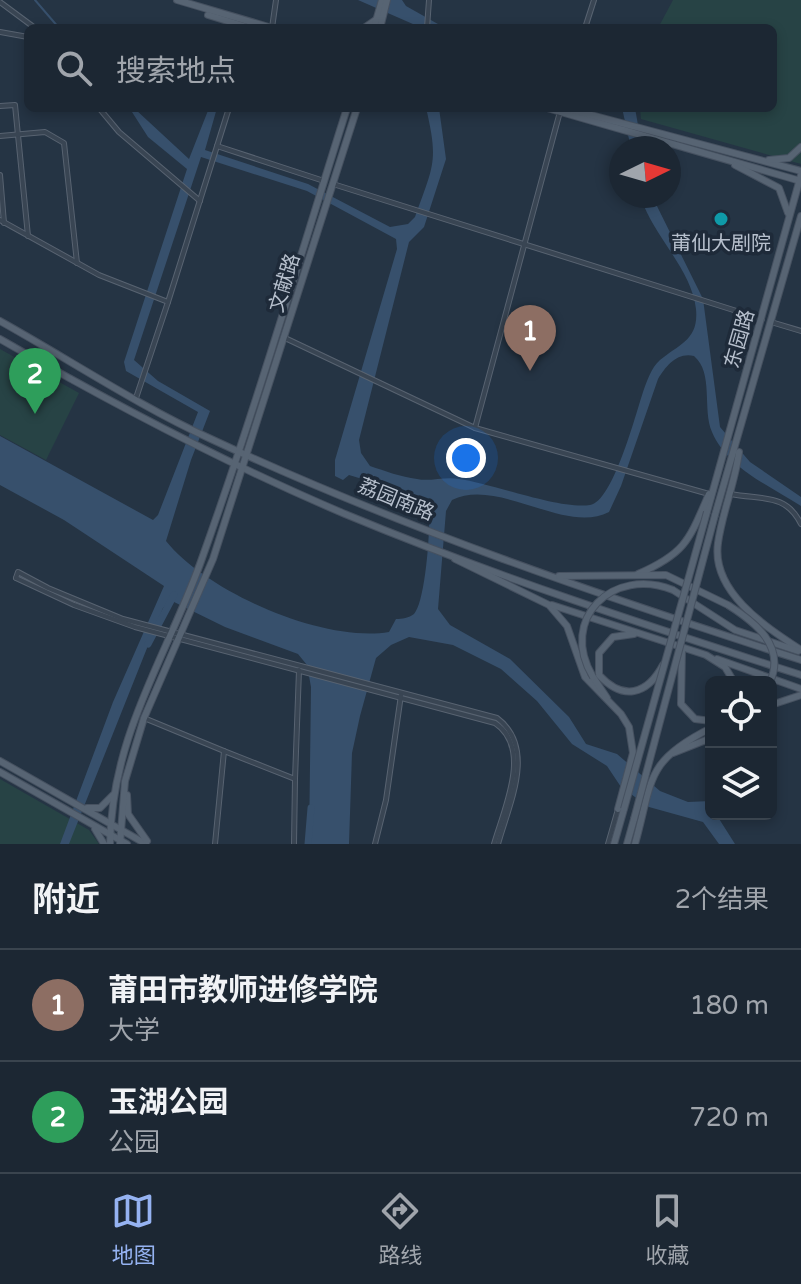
<!DOCTYPE html>
<html lang="zh">
<head>
<meta charset="utf-8">
<style>
	:root { --surface:#1c2733; --page:#252f3b; --text:#f1f3f6; --muted:#a0a5ac; --line:#3a444e; --accent:#95b2f1 }
	body { margin:0; font-family:"Varela Round","Noto Sans SC",sans-serif; background:var(--page); color:var(--text) }
	.controls { position:absolute; right:24px; bottom:24px; display:grid; overflow:hidden; border-radius:12px; box-shadow:0 4px 12px #0003 }
	.controls button { width:72px; height:72px; display:grid; place-items:center; padding:0; border:0; border-bottom:2px solid var(--line); background:var(--surface); color:var(--text); font:40px sans-serif }
	.compass { position:absolute; left:609px; top:136px; width:72px; height:72px; border-radius:50%; background:var(--surface); box-shadow:0 4px 12px #0003; rotate:85deg }
	.you { position:absolute; left:466px; top:458px; width:28px; height:28px; margin:-20px; border:6px solid #fff; border-radius:50%; background:#1a73e8; box-shadow:0 0 0 12px #1a73e833 }
	.badge { display:grid; place-items:center; width:52px; height:52px; border-radius:50%; background:var(--accent); color:#fff; font-size:26px; font-weight:700 }
	.pin { position:absolute; translate:-50% -66px; filter:drop-shadow(0 2px 4px #0008) }
	.pin::after { content:''; position:absolute; top:42px; width:28px; height:24px; background:inherit; clip-path:polygon(0 0,100% 0,50% 100%) }
	.list { margin:0; padding:0; list-style:none }
	h2 { display:flex; justify-content:space-between; align-items:center; height:104px; margin:0; padding:0 32px; font-size:34px }
	h2 small { font-size:26px; font-weight:400; color:var(--muted) }
	.list li { display:grid; grid-template-columns:52px 1fr auto; gap:24px; align-items:center; box-sizing:border-box; height:112px; padding:0 32px; border-top:2px solid var(--line) }
	.list b { display:block; font-size:30px; white-space:nowrap }
	.list p { margin:0; font-size:26px; white-space:nowrap; color:var(--muted) }
	.list em { font-size:26px; font-style:normal; color:var(--muted) }
	.icon { flex:none; width:44px; height:44px; fill:none; stroke:currentColor; stroke-width:2; stroke-linecap:round; stroke-linejoin:round }
	.map { position:relative; flex:none; width:801px; height:844px; overflow:hidden }
	.search { position:absolute; background:var(--surface); box-shadow:0 4px 12px #0003; left:24px; right:24px; top:24px; height:88px; display:flex; align-items:center; gap:20px; box-sizing:border-box; padding:0 28px; border-radius:12px; color:var(--muted); font-size:30px }
	.sheet { height:328px; background:var(--surface) }
	nav { display:flex; justify-content:space-around; align-items:center; box-sizing:border-box; height:112px; border-top:2px solid var(--line); background:var(--surface); font-size:22px; color:var(--muted) }
	nav a { display:grid; justify-items:center; gap:4px }
	nav .on { color:var(--accent) }
	.map>svg:first-child { display:block }
	.green { fill:#274345 }
	.water { fill:#37506c; fill-rule:evenodd }
	.lines { fill:none; stroke-linecap:round; stroke-linejoin:round }
	.stream { stroke:#37506c; stroke-width:2 }
	.river { stroke:#37506c; stroke-width:7 }
	.minor-casing { stroke:#586371; stroke-width:6 }
	.major-casing { stroke:#465160; stroke-width:8 }
	.minor { stroke:#394553; stroke-width:4 }
	.major { stroke:#576473; stroke-width:6 }
	.major-bridge-casing { stroke:#465160; stroke-width:8; stroke-linecap:butt }
	.major-bridge { stroke:#576473; stroke-width:6 }
	.culture-dot { fill:#0f9aa8; stroke:#1e2a39; stroke-width:3 }
	.labels { text-anchor:middle; dominant-baseline:central; stroke-width:7; stroke-linejoin:round; paint-order:stroke }
	.poi-label { font-size:20px; fill:#b7c0cd; stroke:#1e2a39 }
	.street-label { font-size:20px; fill:#b7c0cd; stroke:#1e2a39 }
</style>
</head>
<body>
<div class="map">
<svg width="801" height="844" viewBox="0 0 801 844">
	<rect width="100%" height="100%" fill="#253444"/>
	<g class="green">
		<polygon points="673,0 801,0 801,164 641,119 640,108 773,108 773,28 658,28"/>
		<polygon points="0,349 79,393 46,460 0,435"/>
		<polygon points="0,779 89,830 99,844 0,844"/>
	</g>
	<g class="water">
		<polygon points="358,0 402,0 406,6 445,28 422,28"/>
		<path d="M209 108H217L205 150 308 184 390 227 408 224 415 217C433 166 439 162 426 108H439L446 159 424 227 409 242 359 440 361 453 370 466C385 471 401 477 417 479 430 482 445 476 459 479 490 483 561 510 590 505 613 502 636 413 643 392 647 381 651 368 660 360 679 344 699 340 696 309 692 272 658 240 644 206L641 196H652L703 299 720 427 750 462 801 497V506C770 486 727 468 712 432 702 409 714 373 694 356 677 352 666 366 658 379L621 486 609 512C565 535 498 477 452 500L446 511 438 609 450 625 510 659 569 717 586 744 617 754 660 791 688 802 711 801V814H716L735 844H719L703 822 649 807 621 787 607 766 572 744 537 701 501 669 453 645 409 637 391 645 376 658 360 716 352 753 349 844H309L311 687 307 665 298 654 225 627 172 601 163 608 69 844H60L113 702 164 586 64 520 0 485V436L153 520 158 515 198 412 126 371 124 362 187 169 148 137 132 112 135 109 189 159ZM201 157 307 191 396 239 397 249 335 460V476L343 480 349 475 428 499C432 516 426 602 414 614 409 618 402 619 396 619L389 632C323 643 207 592 166 541L191 460 210 411 158 381 134 360Z"/>
		<polygon points="622,108 635,108 642,148 631,148"/>
	</g>
	<g class="lines">
		<polyline class="stream" points="35,0 59,28"/>
		<g class="river">
			<polyline points="148,644 174,595"/>
			<polyline points="308,844 311,808"/>
		</g>
		<defs>
			<g id="minor">
				<polyline points="0,2 35,28"/>
				<polyline points="272,28 276,0"/>
				<polyline points="427,28 429,0"/>
				<polyline points="585,28 594,0"/>
				<polyline points="0,32 28,37"/>
				<polyline points="0,106 15,105 28,236"/>
				<polyline points="99,108 119,132 200,201"/>
				<polyline points="0,136 45,132 64,143 77,263"/>
				<polyline points="217,146 324,181"/>
				<polyline points="0,175 4,223"/>
				<polyline points="333,184 762,319"/>
				<polyline points="0,220 99,275 168,302 136,398"/>
				<polyline points="168,302 229,108"/>
				<polyline points="771,322 801,331"/>
				<polyline points="285,338 475,428 709,494"/>
				<polyline points="475,428 561,108"/>
				<path d="M731 494C761 500 786 493 801 524"/>
				<path d="M16 578 18 572 48 588 123 619 497 718C537 748 509 804 498 844"/>
				<path d="M16 578 74 605 135 627 495 723C533 748 504 809 494 844"/>
				<polyline points="144,718 224,751 215,844"/>
				<polyline points="224,751 295,779 294,844"/>
				<polyline points="295,779 299,670"/>
				<polyline points="375,844 386,800 401,695"/>
				<polyline points="608,844 618,809"/>
			</g>
			<g id="major">
				<polyline points="177,0 272,28"/>
				<polyline points="208,15 250,28"/>
				<polyline points="364,28 377,19"/>
				<polyline points="374,28 382,0"/>
				<polyline points="380,28 387,0"/>
				<polyline points="547,108 797,180"/>
				<polyline points="565,108 801,171"/>
				<polyline points="769,160 789,158 801,147"/>
				<polyline points="735,165 779,188 788,213"/>
				<path d="M0 321C70 360 139 406 211 439 402 528 601 596 801 660"/>
				<path d="M0 339C111 403 227 464 345 514 494 576 648 626 801 675"/>
				<path d="M739 452C735 483 722 513 718 543 711 592 766 627 801 650"/>
				<polyline points="707,512 801,175"/>
				<polyline points="715,515 801,216"/>
				<polyline points="455,559 549,605 567,626 585,677 621,714 629,727 633,753 618,809"/>
				<path d="M638 574C686 553 689 540 709 494"/>
				<polyline points="559,576 666,575 728,605"/>
				<polyline points="673,590 735,630 798,651"/>
				<polyline points="552,605 706,655 725,667 734,682"/>
				<path d="M634 634 613 637 599 653V675C623 701 647 695 663 665"/>
				<polyline points="682,649 681,704 695,719 711,721"/>
				<polyline points="717,659 801,689"/>
				<polyline points="593,677 607,698"/>
				<polyline points="771,705 801,695"/>
				<polyline points="673,753 711,738"/>
				<polyline points="0,761 146,844"/>
				<polyline points="0,772 127,844"/>
				<polyline points="127,795 128,814 147,841"/>
				<polyline points="87,808 100,808 113,795"/>
				<polyline points="95,829 104,844"/>
				<path d="M110 844C112 735 164 662 200 564 254 414 299 260 347 108"/>
				<polyline points="120,844 125,781 144,718 213,559 357,108"/>
				<polyline points="614,844 624,809"/>
				<polyline points="627,844 634,819"/>
				<path d="M635 844C653 779 645 761 711 728"/>
			</g>
		</defs>
		<use href="#minor" class="minor-casing"/>
		<use href="#major" class="major-casing"/>
		<use href="#minor" class="minor"/>
		<use href="#major" class="major"/>
		<defs>
			<g id="major-bridge">
				<path d="M728 605C755 622 786 646 770 682"/>
				<path d="M593 677C558 619 613 566 673 590"/>
				<polyline points="624,809 707,512"/>
				<polyline points="634,819 715,515"/>
			</g>
		</defs>
		<use href="#major-bridge" class="major-bridge-casing"/>
		<use href="#major-bridge" class="major-bridge"/>
	</g>
	<circle class="culture-dot" cx="721" cy="219" r="8"/>
	<g class="labels">
		<g class="poi-label">
			<text x="721" y="244">莆仙大剧院</text>
		</g>
		<g class="street-label">
			<text transform="translate(285 283) rotate(-73)">文献路</text>
			<text transform="translate(740 339) rotate(-74)">东园路</text>
			<text transform="translate(396 500) rotate(22)">荔园南路</text>
		</g>
	</g>
</svg>
<div class="controls">
<button><svg class="icon" aria-label="locate" viewBox="0 0 24 24"><circle cx="12" cy="12" r="6"/><path d="M12 2v4M12 18v4M2 12h4M18 12h4"/></svg></button>
<button><svg class="icon" aria-label="layers" viewBox="0 0 24 24"><path d="M12 4l9 5-9 5-9-5zM3 14l9 5 9-5"/></svg></button>
</div>
<svg class="compass" viewBox="-18 -18 36 36"><path d="M0-13l5 13h-10z" fill="#e53935"/><path d="M0 13l5-13h-10z" fill="#a0a5ac"/></svg>
<div class="you"></div>
<div class="pin badge" style="left:530px;top:371px;background:#8d6e63">1</div>
<div class="pin badge" style="left:35px;top:414px;background:#2e9e5b">2</div>
<div class="search"><svg class="icon" aria-label="search" viewBox="0 0 24 24"><circle cx="10" cy="10" r="6"/><path d="M15 15l6 6"/></svg>搜索地点</div>
</div>
<section class="sheet">
<h2>附近<small>2个结果</small></h2>
<ul class="list">
<li><span class="badge" style="background:#8d6e63">1</span><div><b>莆田市教师进修学院</b><p>大学</p></div><em>180 m</em></li>
<li><span class="badge" style="background:#2e9e5b">2</span><div><b>玉湖公园</b><p>公园</p></div><em>720 m</em></li>
</ul>
</section>
<nav>
<a class="on"><svg class="icon" aria-label="map" viewBox="0 0 24 24"><path d="M3 6l6-2 6 2 6-2v14l-6 2-6-2-6 2zM9 4v14M15 6v14"/></svg>地图</a>
<a><svg class="icon" aria-label="directions" viewBox="0 0 24 24"><path d="M12 3l9 9-9 9-9-9zM9 14v-3h6M13 9l2 2-2 2"/></svg>路线</a>
<a><svg class="icon" aria-label="saved" viewBox="0 0 24 24"><path d="M7 4h10v16l-5-4-5 4z"/></svg>收藏</a>
</nav>
</body>
</html>
